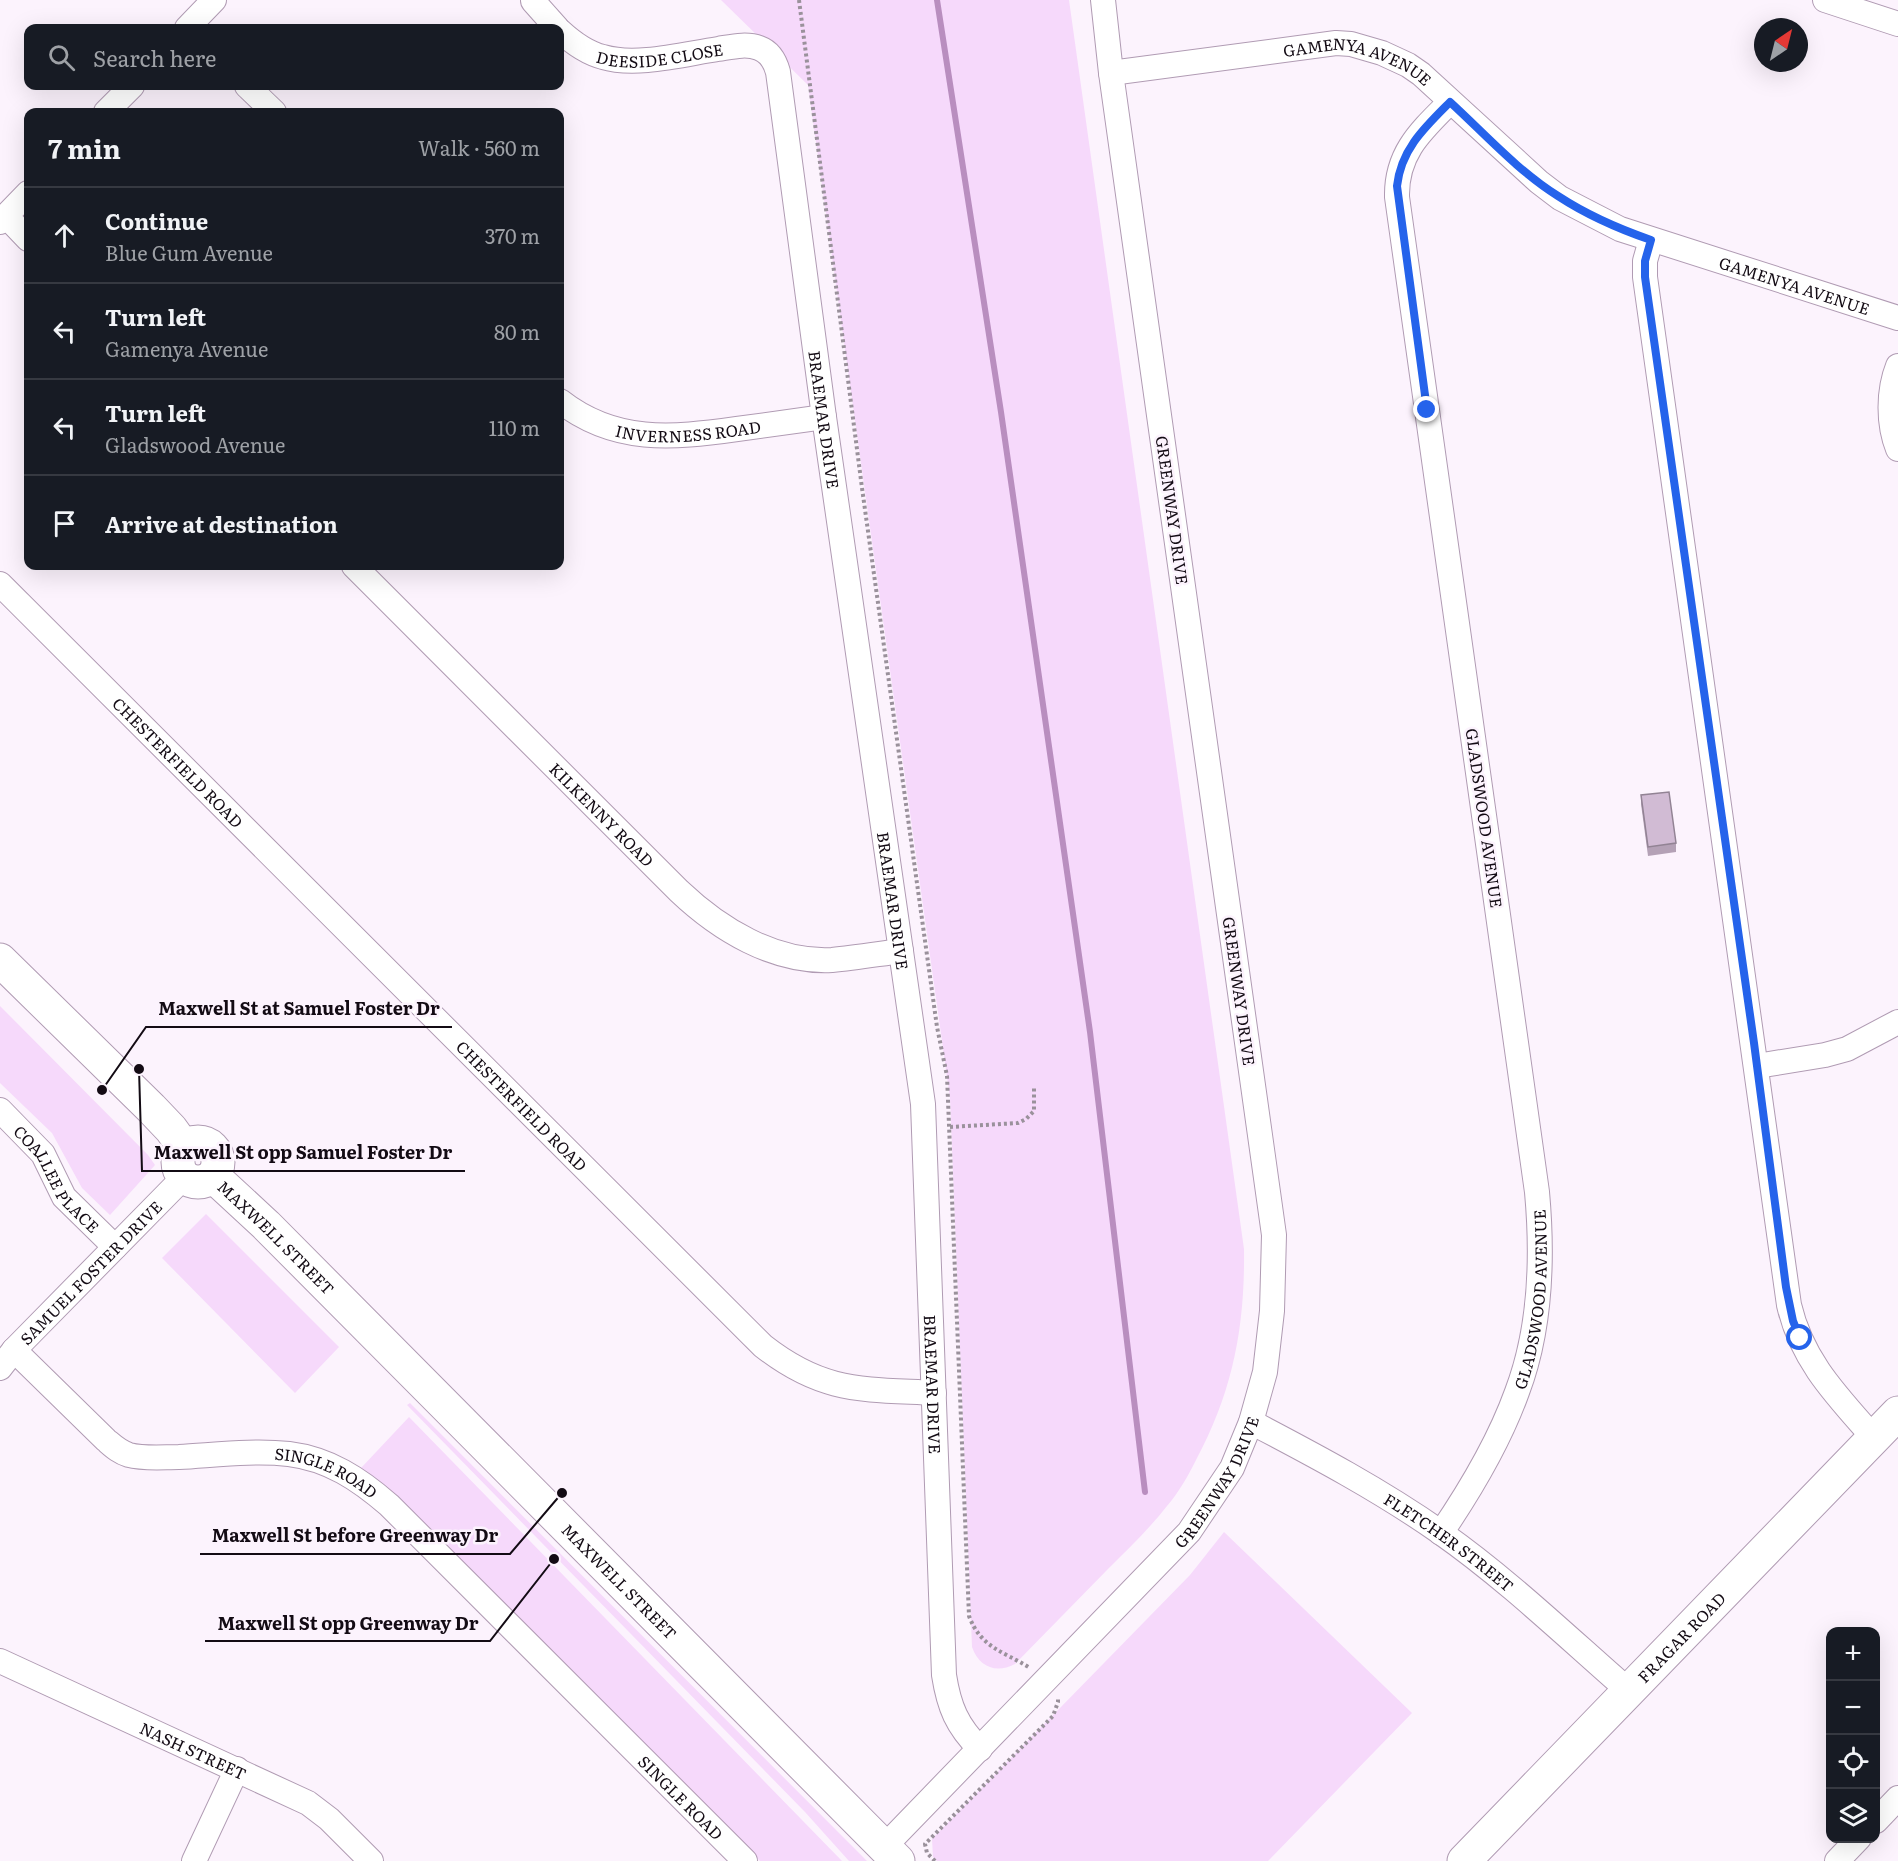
<!DOCTYPE html>
<html lang="en">
<head>
<meta charset="utf-8">
<style>
	:root { --surface:#171b24; --page:#242831; --text:#f1f3f6; --muted:#9ea1a6; --line:#363941 }
	body { margin:0; font-family:Literata,serif; background:var(--page); color:var(--text) }
	.controls { position:absolute; right:18px; bottom:18px; display:grid; overflow:hidden; border-radius:12px; box-shadow:0 6px 24px #0002 }
	.controls button { width:54px; height:54px; display:grid; place-items:center; padding:0; border:0; border-bottom:2px solid var(--line); background:var(--surface); color:var(--text); font:30px sans-serif }
	.compass { position:absolute; left:1754px; top:18px; width:54px; height:54px; border-radius:50%; background:var(--surface); box-shadow:0 6px 24px #0002; rotate:35deg }
	.stop { position:absolute; width:18px; height:18px; margin:-14px; border:4px solid #2563eb; border-radius:50%; background:#fff }
	.stop.end { background:#2563eb; border-color:#fff; box-shadow:0 2px 6px #0008 }
	.list { margin:0; padding:0; list-style:none }
	h2 { display:flex; justify-content:space-between; align-items:center; height:78px; margin:0; padding:0 24px; font-size:26px }
	h2 small { font-size:20px; font-weight:400; color:var(--muted) }
	.list li { display:grid; grid-template-columns:39px 1fr auto; gap:18px; align-items:center; box-sizing:border-box; height:96px; padding:0 24px; border-top:2px solid var(--line) }
	.list b { display:block; font-size:22px; white-space:nowrap }
	.list p { margin:0; font-size:20px; white-space:nowrap; color:var(--muted) }
	.list em { font-size:20px; font-style:normal; color:var(--muted) }
	.icon { flex:none; width:33px; height:33px; fill:none; stroke:currentColor; stroke-width:2; stroke-linecap:round; stroke-linejoin:round }
	.map { position:relative; flex:none; width:1898px; height:1861px; overflow:hidden }
	.search { position:absolute; background:var(--surface); box-shadow:0 6px 24px #0002; left:24px; top:24px; width:540px; height:66px; display:flex; align-items:center; gap:15px; box-sizing:border-box; padding:0 21px; border-radius:12px; color:var(--muted); font-size:22px }
	.panel { position:absolute; background:var(--surface); box-shadow:0 6px 24px #0002; left:24px; top:108px; width:540px; height:462px; border-radius:12px }
	.map>svg:first-child { display:block }
	.green { fill:#f6d9fb }
	.lines { fill:none; stroke-linecap:round; stroke-linejoin:round }
	.stream { stroke:#b98ebf; stroke-width:6 }
	.street-casing { stroke:#b09bb3; stroke-width:26 }
	.secondary-casing { stroke:#b09bb3; stroke-width:35 }
	.path { stroke:#9a919b; stroke-width:4; stroke-dasharray:3 3; stroke-linecap:butt }
	.street { stroke:#fff; stroke-width:24 }
	.secondary { stroke:#fff; stroke-width:33 }
	.wall { fill:#b4a1b6 }
	.building { fill:#d1bbd4; stroke:#928394; stroke-width:1.5 }
	.route { stroke:#2563eb; stroke-width:8 }
	.labels { text-anchor:middle; dominant-baseline:central; stroke-width:5; stroke-linejoin:round; paint-order:stroke }
	.street-label { font-size:16px; fill:#130b14; stroke:#fcf3fd }
	.leader { fill:none; stroke:#130b14; stroke-width:2 }
	.callout-dot { fill:#130b14; stroke:#fcf3fd; stroke-width:2 }
	.callout-label { font-size:18px; text-anchor:middle; font-weight:bold; fill:#130b14; stroke:#fcf3fd; stroke-width:5; stroke-linejoin:round; paint-order:stroke }
</style>
</head>
<body>
<div class="map">
<svg width="1898" height="1861" viewBox="0 0 1898 1861">
	<rect width="100%" height="100%" fill="#fcf3fd"/>
	<g class="green">
		<path d="M721 0H1069L1244 1249C1245 1327 1233 1391 1196 1460 1188 1476 1179 1492 1167 1506 1149 1529 1128 1549 1108 1569 1077 1601 1046 1632 1015 1664 996 1674 979 1667 972 1647L950 1098 808 85Z"/>
		<polygon points="0,1006 148,1155 155,1165 110,1215 82,1188 52,1133 0,1083"/>
		<polygon points="206,1214 339,1347 295,1393 162,1258"/>
		<polygon points="410,1403 867,1861 849,1861 805,1812 407,1405"/>
		<polygon points="409,1417 842,1861 760,1861 390,1490 361,1468"/>
		<polygon points="1224,1532 1412,1713 1268,1861 937,1861 933,1857 932,1839 1190,1575"/>
	</g>
	<g class="lines">
		<polyline class="stream" points="937,0 1001,412 1090,1032 1145,1492"/>
		<defs>
			<g id="street">
				<polyline points="1825,0 1898,24"/>
				<polyline points="533,1 557,28"/>
				<polyline points="187,28 214,0"/>
				<path id="s1" d="M560 31C572 42 587 53 603 57 636 67 684 54 718 49 731 47 746 43 759 48 770 52 775 61 778 72L824 417 923 1104 944 1675C949 1707 957 1726 980 1749"/>
				<path id="s2" d="M1111 73 1336 43 1351 44 1382 53 1408 65 1421 74 1539 182 1560 198 1620 229 1898 318"/>
				<polyline points="247,86 274,112"/>
				<polyline points="106,112 132,86"/>
				<polyline points="6,216 28,239"/>
				<polyline points="0,222 28,193"/>
				<path d="M1651 240 1645 261V277L1789 1305C1802 1361 1837 1396 1874 1438"/>
				<path d="M1898 366C1888 391 1888 424 1898 449"/>
				<path id="s3" d="M560 401C615 444 672 438 737 429 766 425 795 421 824 417"/>
				<path id="s4" d="M354 566 679 891C719 929 774 963 832 960 855 958 878 954 901 951"/>
				<path id="s5" d="M0 584 763 1346C823 1393 862 1389 934 1393"/>
				<polyline points="1757,1066 1825,1055 1847,1049 1898,1022"/>
				<path id="s6" d="M0 1110 43 1154 64 1197 115 1247"/>
				<path id="s7" d="M14 1350 106 1440C113 1446 119 1452 129 1455 144 1459 163 1457 179 1457 215 1455 253 1450 289 1454 329 1459 359 1479 389 1505L745 1861"/>
				<path id="s8" d="M0 1368 14 1350 184 1177"/>
				<path id="s9" d="M1251 1422C1316 1456 1380 1490 1440 1532 1507 1579 1567 1637 1629 1691"/>
				<path id="s10" d="M1441 1533C1471 1489 1499 1442 1517 1392 1541 1329 1543 1258 1537 1192L1397 197C1396 153 1421 131 1450 102"/>
				<path id="s11" d="M0 1661 308 1803 329 1819 371 1861"/>
				<polyline points="1876,1821 1898,1798"/>
				<path id="s12" d="M884 1847 1189 1532 1232 1468 1251 1422 1265 1372 1272 1311 1274 1235 1111 73 1103 0"/>
				<polyline points="194,1861 237,1769"/>
				<polyline points="1837,1861 1859,1838"/>
			</g>
			<g id="secondary">
				<polyline points="0,960 151,1108 171,1129 184,1147"/>
				<circle cx="198" cy="1162" r="20"/>
				<path id="s13" d="M213 1176 266 1225 898 1861"/>
				<path id="s14" d="M1464 1861 1898 1413"/>
			</g>
		</defs>
		<use href="#street" class="street-casing"/>
		<use href="#secondary" class="secondary-casing"/>
		<g class="path">
			<path d="M799 0 862 488 937 1027 947 1076 969 1616C981 1648 1003 1651 1030 1668"/>
			<polyline points="950,1127 1018,1123 1026,1119 1034,1111 1034,1086"/>
			<polyline points="935,1861 927,1853 925,1844 1053,1716 1058,1702 1058,1697"/>
		</g>
		<use href="#street" class="street"/>
		<use href="#secondary" class="secondary"/>
	</g>
	<polygon class="wall" points="1641,795 1676,843 1676,852 1648,856 1641,804"/>
	<polygon class="building" points="1669,792 1676,843 1648,847 1641,795"/>
	<g class="lines">
		<path class="route" d="M1427 410 1397 186C1401 149 1425 127 1450 102 1485 134 1518 171 1558 196 1587 215 1619 229 1651 240L1645 261V277L1754 1043 1786 1287 1793 1321 1800 1338"/>
	</g>
	<g class="labels">
		<g class="street-label">
			<text stroke="none"><textPath href="#s1" startOffset="108">DEESIDE CLOSE</textPath></text>
			<text stroke="none"><textPath href="#s2" startOffset="252">GAMENYA AVENUE</textPath></text>
			<text stroke="none"><textPath href="#s2" startOffset="756">GAMENYA AVENUE</textPath></text>
			<text stroke="none"><textPath href="#s1" startOffset="591">BRAEMAR DRIVE</textPath></text>
			<text stroke="none"><textPath href="#s3" startOffset="136">INVERNESS ROAD</textPath></text>
			<text transform="translate(1173 510) rotate(82)">GREENWAY DRIVE</text>
			<text stroke="none"><textPath href="#s5" startOffset="252">CHESTERFIELD ROAD</textPath></text>
			<text stroke="none"><textPath href="#s4" startOffset="351">KILKENNY ROAD</textPath></text>
			<text transform="translate(1485 818) rotate(82)">GLADSWOOD AVENUE</text>
			<text stroke="none"><textPath href="#s1" startOffset="1077">BRAEMAR DRIVE</textPath></text>
			<text transform="translate(1240 991) rotate(82)">GREENWAY DRIVE</text>
			<text stroke="none"><textPath href="#s5" startOffset="738">CHESTERFIELD ROAD</textPath></text>
			<text stroke="none"><textPath href="#s6" startOffset="90">COALLEE PLACE</textPath></text>
			<text stroke="none"><textPath href="#s13" startOffset="88">MAXWELL STREET</textPath></text>
			<text stroke="none"><textPath href="#s8" startOffset="132">SAMUEL FOSTER DRIVE</textPath></text>
			<text stroke="none"><textPath href="#s10" startOffset="255">GLADSWOOD AVENUE</textPath></text>
			<text stroke="none"><textPath href="#s1" startOffset="1563">BRAEMAR DRIVE</textPath></text>
			<text stroke="none"><textPath href="#s7" startOffset="358">SINGLE ROAD</textPath></text>
			<text stroke="none"><textPath href="#s12" startOffset="496">GREENWAY DRIVE</textPath></text>
			<text stroke="none"><textPath href="#s9" startOffset="232">FLETCHER STREET</textPath></text>
			<text stroke="none"><textPath href="#s13" startOffset="574">MAXWELL STREET</textPath></text>
			<text stroke="none"><textPath href="#s14" startOffset="312">FRAGAR ROAD</textPath></text>
			<text stroke="none"><textPath href="#s11" startOffset="213">NASH STREET</textPath></text>
			<text stroke="none"><textPath href="#s7" startOffset="844">SINGLE ROAD</textPath></text>
		</g>
	</g>
	<path class="leader" d="M102 1090L146 1027H452M139 1069L142 1171H465M562 1493L510 1554H200M554 1559L490 1641H205"/>
	<g class="callout-dot">
		<circle cx="102" cy="1090" r="6"/>
		<circle cx="139" cy="1069" r="6"/>
		<circle cx="562" cy="1493" r="6"/>
		<circle cx="554" cy="1559" r="6"/>
	</g>
	<g class="callout-label">
		<text x="299" y="1015">Maxwell St at Samuel Foster Dr</text>
		<text x="303" y="1159">Maxwell St opp Samuel Foster Dr</text>
		<text x="355" y="1542">Maxwell St before Greenway Dr</text>
		<text x="348" y="1630">Maxwell St opp Greenway Dr</text>
	</g>
</svg>
<div class="controls">
<button>+</button>
<button>−</button>
<button><svg class="icon" aria-label="locate" viewBox="0 0 24 24"><circle cx="12" cy="12" r="6"/><path d="M12 2v4M12 18v4M2 12h4M18 12h4"/></svg></button>
<button><svg class="icon" aria-label="layers" viewBox="0 0 24 24"><path d="M12 4l9 5-9 5-9-5zM3 14l9 5 9-5"/></svg></button>
</div>
<svg class="compass" viewBox="-18 -18 36 36"><path d="M0-13l5 13h-10z" fill="#e53935"/><path d="M0 13l5-13h-10z" fill="#9ea1a6"/></svg>
<div class="stop" style="left:1800px;top:1338px"></div>
<div class="stop end" style="left:1427px;top:410px"></div>
<div class="search"><svg class="icon" aria-label="search" viewBox="0 0 24 24"><circle cx="10" cy="10" r="6"/><path d="M15 15l6 6"/></svg>Search here</div>
<section class="panel">
<h2>7 min<small>Walk · 560 m</small></h2>
<ul class="list">
<li><svg class="icon" aria-label="ahead" viewBox="0 0 24 24"><path d="M12 20V5M6 11l6-6 6 6"/></svg><div><b>Continue</b><p>Blue Gum Avenue</p></div><em>370 m</em></li>
<li><svg class="icon" aria-label="left" viewBox="0 0 24 24"><path d="M17 20v-9H6M10 6l-5 5 5 5"/></svg><div><b>Turn left</b><p>Gamenya Avenue</p></div><em>80 m</em></li>
<li><svg class="icon" aria-label="left" viewBox="0 0 24 24"><path d="M17 20v-9H6M10 6l-5 5 5 5"/></svg><div><b>Turn left</b><p>Gladswood Avenue</p></div><em>110 m</em></li>
<li><svg class="icon" aria-label="arrive" viewBox="0 0 24 24"><path d="M6 21V4h12l-3 4 3 4H6"/></svg><div><b>Arrive at destination</b></div></li>
</ul>
</section>
</div>
</body>
</html>
